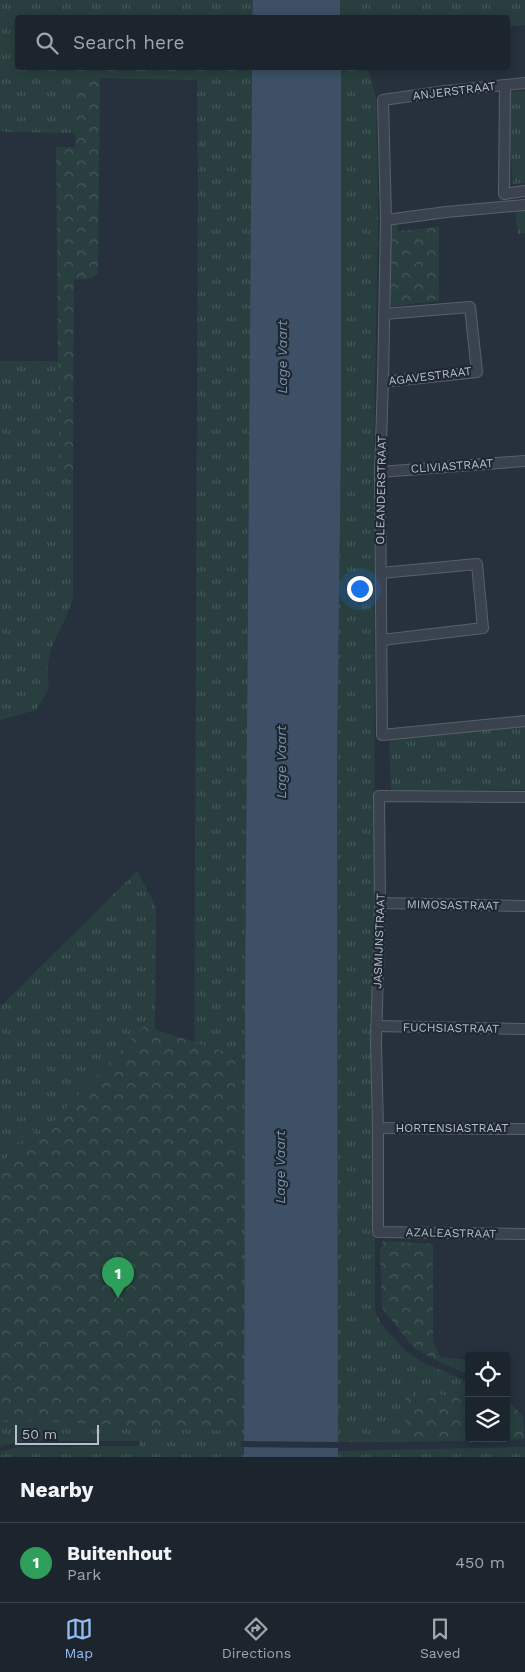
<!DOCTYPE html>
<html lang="en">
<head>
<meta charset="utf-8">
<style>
	:root { --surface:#1c252e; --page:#252d36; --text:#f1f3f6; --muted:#a0a5aa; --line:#3a424a; --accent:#93bdf1 }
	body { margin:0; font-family:"Work Sans",sans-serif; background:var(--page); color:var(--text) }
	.controls { position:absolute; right:15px; bottom:15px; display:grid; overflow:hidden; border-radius:5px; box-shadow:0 2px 12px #0003 }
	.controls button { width:45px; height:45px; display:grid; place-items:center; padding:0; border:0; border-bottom:1px solid var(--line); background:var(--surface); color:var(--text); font:25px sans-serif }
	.scale { position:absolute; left:15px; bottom:12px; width:84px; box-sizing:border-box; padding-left:5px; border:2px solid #b6bec8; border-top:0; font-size:14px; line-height:18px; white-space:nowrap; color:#b6bec8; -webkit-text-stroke:4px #1f2832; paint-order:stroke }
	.you { position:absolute; left:359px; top:588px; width:18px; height:18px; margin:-12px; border:4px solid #fff; border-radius:50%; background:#1a73e8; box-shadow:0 0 0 8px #1a73e833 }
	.badge { display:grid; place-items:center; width:32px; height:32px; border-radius:50%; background:var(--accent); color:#fff; font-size:16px; font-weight:700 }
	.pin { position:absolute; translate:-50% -41px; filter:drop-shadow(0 1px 2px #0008) }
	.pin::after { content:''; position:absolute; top:26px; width:18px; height:15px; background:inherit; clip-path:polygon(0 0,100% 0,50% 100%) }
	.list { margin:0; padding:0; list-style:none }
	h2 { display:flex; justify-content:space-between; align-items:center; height:65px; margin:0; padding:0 20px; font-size:21px }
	h2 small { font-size:16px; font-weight:400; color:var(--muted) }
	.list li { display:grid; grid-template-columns:32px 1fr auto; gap:15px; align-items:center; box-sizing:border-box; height:80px; padding:0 20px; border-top:1px solid var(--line) }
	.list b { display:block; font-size:19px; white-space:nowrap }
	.list p { margin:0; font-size:16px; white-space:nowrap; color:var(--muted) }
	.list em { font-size:16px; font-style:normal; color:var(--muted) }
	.icon { flex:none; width:28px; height:28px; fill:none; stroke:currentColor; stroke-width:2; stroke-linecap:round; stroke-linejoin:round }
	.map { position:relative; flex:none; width:525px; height:1457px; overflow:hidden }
	.search { position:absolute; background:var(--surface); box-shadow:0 2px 12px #0003; left:15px; right:15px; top:15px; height:55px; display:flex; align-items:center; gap:12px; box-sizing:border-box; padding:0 18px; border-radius:5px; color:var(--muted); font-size:19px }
	.sheet { height:145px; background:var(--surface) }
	nav { display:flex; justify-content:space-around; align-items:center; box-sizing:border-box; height:70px; border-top:1px solid var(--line); background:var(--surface); font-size:14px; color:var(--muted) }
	nav a { display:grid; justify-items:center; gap:2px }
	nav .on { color:var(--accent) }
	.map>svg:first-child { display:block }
	.grass { fill:url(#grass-tufts) }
	.forest { fill:url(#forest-crowns) }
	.water { fill:#3d5065 }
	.pier { fill:#26313d }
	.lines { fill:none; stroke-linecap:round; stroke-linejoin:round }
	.street-casing { stroke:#58616b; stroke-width:12 }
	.street { stroke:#3a434d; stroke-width:10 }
	.labels { text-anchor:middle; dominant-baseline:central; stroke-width:4.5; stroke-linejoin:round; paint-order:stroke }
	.street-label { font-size:12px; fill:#b6bec8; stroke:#1f2832 }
	.water-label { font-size:14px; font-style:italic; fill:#7991aa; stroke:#1f2832 }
</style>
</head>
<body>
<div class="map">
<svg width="525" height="1457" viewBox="0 0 525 1457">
	<defs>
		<pattern id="grass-tufts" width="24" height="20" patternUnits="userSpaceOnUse" patternTransform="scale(1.25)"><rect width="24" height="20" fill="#293f3f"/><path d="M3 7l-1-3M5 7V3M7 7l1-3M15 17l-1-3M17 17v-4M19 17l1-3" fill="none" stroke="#465959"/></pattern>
		<pattern id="forest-crowns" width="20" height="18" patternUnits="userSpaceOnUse" patternTransform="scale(1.25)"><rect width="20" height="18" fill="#293f3f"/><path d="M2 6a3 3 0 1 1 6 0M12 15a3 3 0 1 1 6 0" fill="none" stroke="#465959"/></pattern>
	</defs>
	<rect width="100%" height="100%" fill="#26313d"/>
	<g class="grass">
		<polygon points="0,0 253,0 252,17 18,18 18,68 252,68 245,991 244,1457 0,1457 0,1452 18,1447 139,1446 139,1441 30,1441 17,1442 0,1447 0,1408 32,1129 0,1165 0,1007 137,871 155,904 156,910 155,1030 194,1079 198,175 197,80 76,78 75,133 6,132 0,130"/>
		<polygon points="340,0 525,0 525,25 508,27 508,18 340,17"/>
		<polygon points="341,68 368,68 376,97 378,218 374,433 375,1304 376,1315 387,1331 407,1352 426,1364 469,1382 469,1411 456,1396 442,1395 429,1384 428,1402 417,1404 407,1380 405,1442 338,1442 337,764 341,441"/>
		<polygon points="525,91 525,183 513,184 506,92"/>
		<polygon points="525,209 525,233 518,234 515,210"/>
		<path d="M0 361H58L59 472 73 473V596C64 633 42 646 49 689L36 710 0 720Z"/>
		<polygon points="525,725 525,790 391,792 389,740"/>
		<polygon points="525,1447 525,1457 338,1457 338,1451"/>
	</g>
	<g class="forest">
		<polygon points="75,78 100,78 98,273 93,278 74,280 73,473 59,472 56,147 75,147"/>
		<polygon points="393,223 397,223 398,231 439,227 439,301 393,306 387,303 389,225"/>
		<polygon points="144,1026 235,1055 236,1431 38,1421 0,1422 0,1165 33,1128 34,1141"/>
		<polygon points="383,1241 433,1244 433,1341 440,1357 469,1360 469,1375 435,1360 413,1347 382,1308 380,1251"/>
		<polygon points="406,1379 417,1404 428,1402 429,1384 442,1395 456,1396 469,1411 469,1438 506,1438 506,1403 509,1402 523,1416 525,1439 405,1442"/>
	</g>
	<g class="water">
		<polygon points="253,0 340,0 340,17 252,17"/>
		<polygon points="252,68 341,68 341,441 337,764 338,1457 244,1457 245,991"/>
	</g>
	<polygon class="pier" points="241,1441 340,1442 340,1448 241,1447"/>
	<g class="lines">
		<defs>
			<g id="street">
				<polyline points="525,83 446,91 383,100 386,220 383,382 380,472 382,735 525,721"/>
				<polyline points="505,85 504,194 525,191"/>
				<polyline points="386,220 446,212 525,205"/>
				<polyline points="383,382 477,372 470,307 384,314"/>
				<polyline points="380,472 525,461"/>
				<polyline points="381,573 477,564 483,628 382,640"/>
				<polyline points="525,797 379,796 380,903 376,1043 378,1128 378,1232 525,1234"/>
				<polyline points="380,903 525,906"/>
				<polyline points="376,1026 525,1029"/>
				<polyline points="378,1128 525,1129"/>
			</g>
		</defs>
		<use href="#street" class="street-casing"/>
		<use href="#street" class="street"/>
	</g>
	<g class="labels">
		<g class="street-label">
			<text transform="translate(454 91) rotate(-7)">ANJERSTRAAT</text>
			<text transform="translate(430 376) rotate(-7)">AGAVESTRAAT</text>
			<text transform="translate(452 466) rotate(-4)">CLIVIASTRAAT</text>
			<text transform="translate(381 490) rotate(-89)">OLEANDERSTRAAT</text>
			<text transform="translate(453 905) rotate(1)">MIMOSASTRAAT</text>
			<text transform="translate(379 941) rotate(-88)">JASMIJNSTRAAT</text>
			<text transform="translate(451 1028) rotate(1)">FUCHSIASTRAAT</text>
			<text x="452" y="1128">HORTENSIASTRAAT</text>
			<text transform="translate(451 1233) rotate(1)">AZALEASTRAAT</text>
		</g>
		<g class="water-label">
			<text transform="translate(282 357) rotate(-90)">Lage Vaart</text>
			<text transform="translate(281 762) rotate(-90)">Lage Vaart</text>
			<text transform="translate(280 1167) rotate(-90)">Lage Vaart</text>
		</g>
	</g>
</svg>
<div class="controls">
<button><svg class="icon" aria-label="locate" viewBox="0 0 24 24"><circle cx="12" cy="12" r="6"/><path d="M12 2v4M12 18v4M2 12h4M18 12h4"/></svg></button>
<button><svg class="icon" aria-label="layers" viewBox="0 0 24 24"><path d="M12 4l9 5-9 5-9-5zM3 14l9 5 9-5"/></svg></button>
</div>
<div class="scale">50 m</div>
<div class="you"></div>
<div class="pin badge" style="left:118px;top:1298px;background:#2e9e5b">1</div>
<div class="search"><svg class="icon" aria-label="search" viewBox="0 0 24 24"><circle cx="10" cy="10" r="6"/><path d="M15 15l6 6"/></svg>Search here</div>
</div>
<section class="sheet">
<h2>Nearby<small></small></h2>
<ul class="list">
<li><span class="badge" style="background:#2e9e5b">1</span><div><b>Buitenhout</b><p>Park</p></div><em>450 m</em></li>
</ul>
</section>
<nav>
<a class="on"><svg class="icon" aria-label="map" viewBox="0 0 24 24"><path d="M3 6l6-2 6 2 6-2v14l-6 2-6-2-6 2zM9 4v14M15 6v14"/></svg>Map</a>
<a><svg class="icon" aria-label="directions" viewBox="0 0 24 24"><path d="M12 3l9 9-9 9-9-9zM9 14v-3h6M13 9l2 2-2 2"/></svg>Directions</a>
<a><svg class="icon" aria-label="saved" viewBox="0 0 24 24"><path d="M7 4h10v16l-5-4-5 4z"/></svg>Saved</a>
</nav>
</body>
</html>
